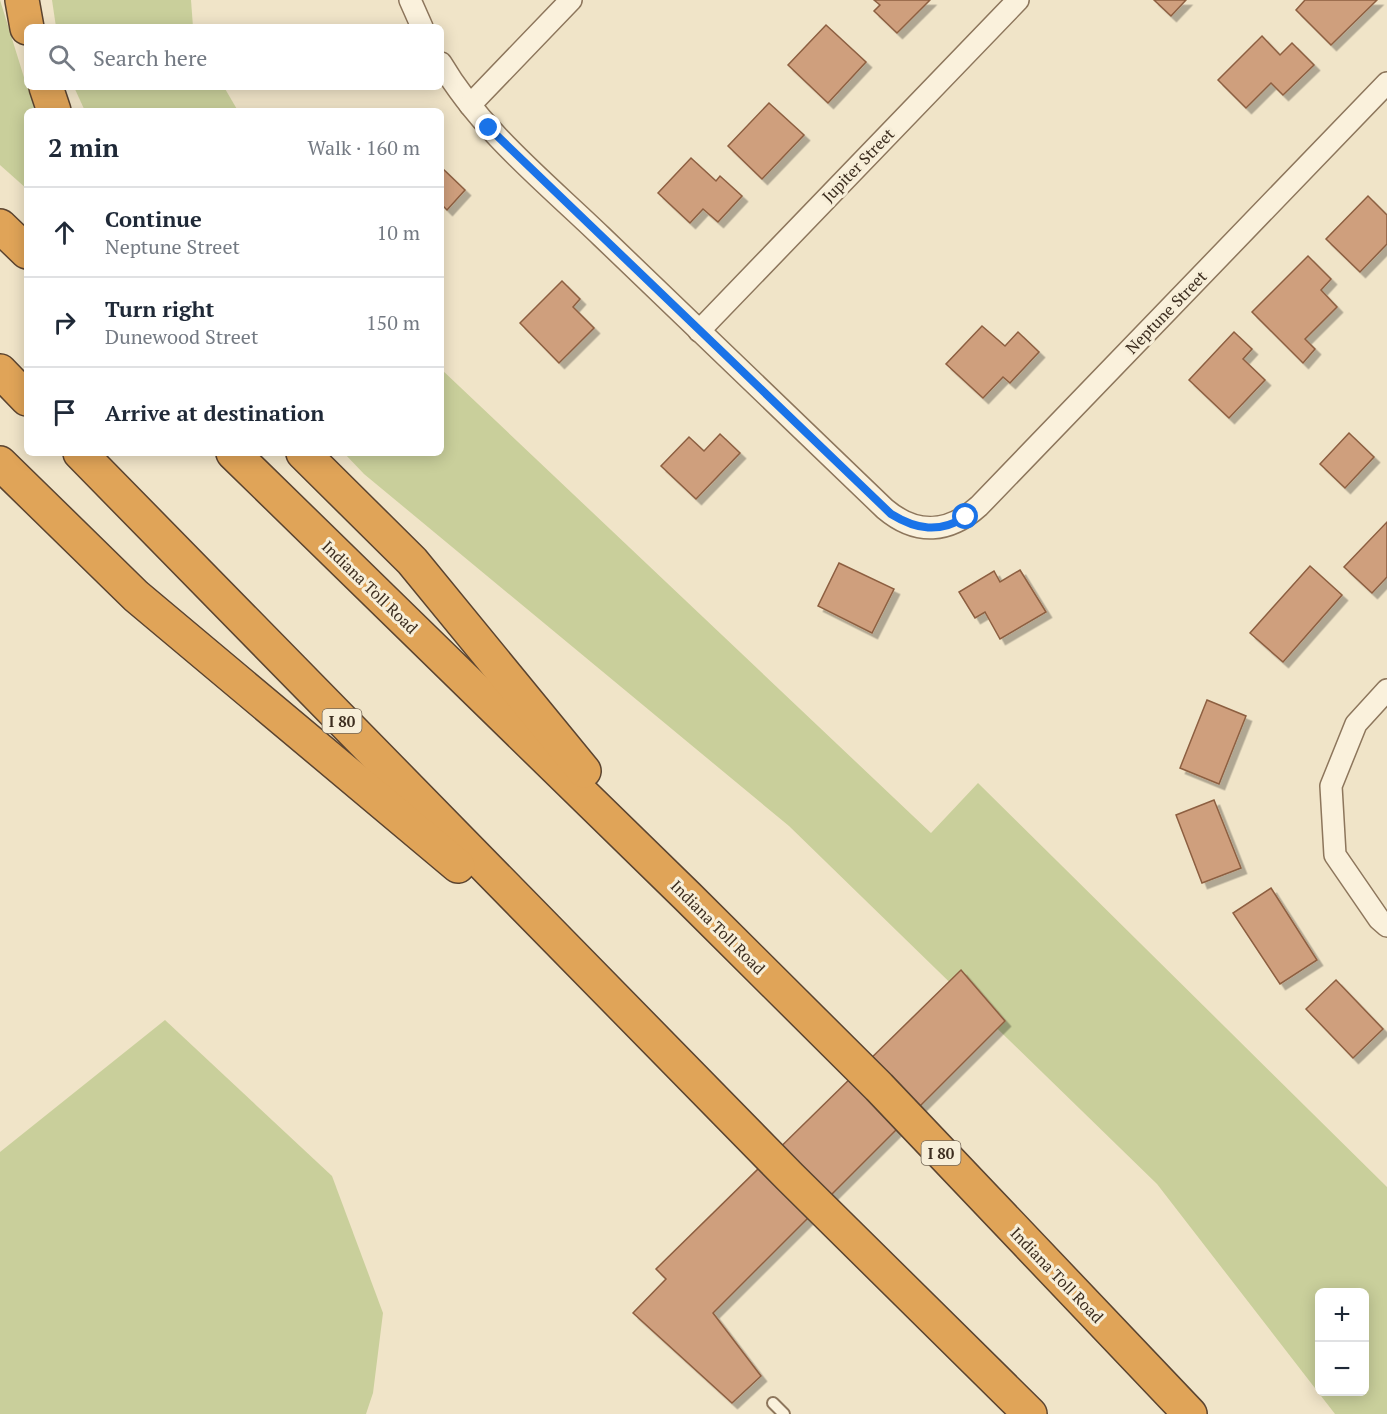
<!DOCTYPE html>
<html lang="en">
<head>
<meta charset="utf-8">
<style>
	:root { --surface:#fff; --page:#f6f6f7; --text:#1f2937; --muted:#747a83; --line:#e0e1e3 }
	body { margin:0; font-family:"PT Serif",serif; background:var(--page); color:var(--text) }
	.controls { position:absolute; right:18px; bottom:18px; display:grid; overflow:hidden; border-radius:9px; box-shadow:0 3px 15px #0003 }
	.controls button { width:54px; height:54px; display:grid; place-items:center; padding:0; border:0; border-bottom:2px solid var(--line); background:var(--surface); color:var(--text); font:30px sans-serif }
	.stop { position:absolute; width:18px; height:18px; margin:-14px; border:4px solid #1a73e8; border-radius:50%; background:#fff }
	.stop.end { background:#1a73e8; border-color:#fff; box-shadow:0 2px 6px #0008 }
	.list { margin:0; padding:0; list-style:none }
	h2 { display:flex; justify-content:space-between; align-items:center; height:78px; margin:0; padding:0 24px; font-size:26px }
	h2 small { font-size:20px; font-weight:400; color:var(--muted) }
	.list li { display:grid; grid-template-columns:39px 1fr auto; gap:18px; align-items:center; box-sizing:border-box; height:90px; padding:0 24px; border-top:2px solid var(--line) }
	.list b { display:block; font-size:22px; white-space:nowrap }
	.list p { margin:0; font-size:20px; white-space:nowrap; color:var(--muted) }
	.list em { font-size:20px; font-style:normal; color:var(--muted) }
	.icon { flex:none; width:33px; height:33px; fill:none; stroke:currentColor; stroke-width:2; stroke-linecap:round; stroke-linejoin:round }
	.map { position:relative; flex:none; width:1387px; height:1414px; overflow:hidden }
	.search { position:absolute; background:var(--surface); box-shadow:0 3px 15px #0003; left:24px; top:24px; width:420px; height:66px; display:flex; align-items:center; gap:15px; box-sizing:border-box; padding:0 21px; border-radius:9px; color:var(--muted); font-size:22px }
	.panel { position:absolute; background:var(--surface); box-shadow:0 3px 15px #0003; left:24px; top:108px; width:420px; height:348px; border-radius:9px }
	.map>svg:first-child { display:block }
	.green { fill:#c9cf9b; fill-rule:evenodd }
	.building { fill:#cf9f7d; stroke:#8d5f41; stroke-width:1.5; filter:url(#shadow) }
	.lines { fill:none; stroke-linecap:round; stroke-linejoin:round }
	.service-casing { stroke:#8d765c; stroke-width:14 }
	.minor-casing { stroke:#8d765c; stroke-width:24 }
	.motorway-casing { stroke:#5b4430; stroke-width:36 }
	.service { stroke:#faf1dc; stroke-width:10 }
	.minor { stroke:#faf1dc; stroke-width:21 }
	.motorway { stroke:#e0a458; stroke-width:33 }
	.route { stroke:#1a73e8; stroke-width:8 }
	.labels { text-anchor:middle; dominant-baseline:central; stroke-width:6; stroke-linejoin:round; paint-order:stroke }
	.shield { fill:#f7eed8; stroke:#756857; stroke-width:1.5 }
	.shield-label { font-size:15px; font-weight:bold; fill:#3d2e20 }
	.street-label { font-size:16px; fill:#3d2e20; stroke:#f7eed8 }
</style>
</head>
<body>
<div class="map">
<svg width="1387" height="1414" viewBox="0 0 1387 1414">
	<defs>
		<filter id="shadow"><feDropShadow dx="5.5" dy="5.5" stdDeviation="0" flood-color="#0004"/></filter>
	</defs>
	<rect width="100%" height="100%" fill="#f0e4c8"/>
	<g class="green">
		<polygon points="0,0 27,87 29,87 37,111 27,111 27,189 0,165"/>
		<polygon points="52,0 191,0 193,27 56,27"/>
		<polygon points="74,87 224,87 238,111 85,111"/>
		<path d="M441 369 931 833 978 783 1387 1187V1414H1335L1157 1184 789 826 364 474 344 453H441ZM1320 1292H1364V1392H1320Z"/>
		<polygon points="165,1020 332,1176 383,1313 373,1393 366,1414 0,1414 0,1152"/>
	</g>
	<g class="building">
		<polygon points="874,0 930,0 897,33 874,11 880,5"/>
		<polygon points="1154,0 1186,0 1171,16"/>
		<polygon points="1305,0 1377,0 1331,45 1296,10"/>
		<polygon points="826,25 866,62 828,103 788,65"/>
		<polygon points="1262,36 1280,55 1292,43 1314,65 1283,95 1271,83 1246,108 1218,80"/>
		<polygon points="769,103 804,135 762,179 728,146"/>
		<polygon points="691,158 716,181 720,176 742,196 718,222 703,209 690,223 658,193"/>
		<polygon points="441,167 465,190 447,210 441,204"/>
		<polygon points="1368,196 1387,215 1387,244 1360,272 1326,239"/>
		<polygon points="1308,256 1331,279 1321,290 1337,307 1305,339 1315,349 1303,363 1252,312"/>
		<polygon points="562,281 580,299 573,307 594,328 559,363 520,323"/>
		<polygon points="982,326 1005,346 1018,332 1039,352 1010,383 1003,377 983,398 946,364"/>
		<polygon points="1234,332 1252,349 1243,359 1265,380 1229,418 1189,380"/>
		<polygon points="1349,433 1374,457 1345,488 1320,464"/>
		<polygon points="720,434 740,453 696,499 661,466 689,437 704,451"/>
		<polygon points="1387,522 1387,577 1372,593 1344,567"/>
		<polygon points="839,563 894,589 872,633 818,606"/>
		<polygon points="1310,566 1342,595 1283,662 1250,633"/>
		<polygon points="1020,570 1046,612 1000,639 985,612 975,618 959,592 994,571 1000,582"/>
		<polygon points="1207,700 1246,716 1219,784 1180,768"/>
		<polygon points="1214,800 1241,868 1202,883 1176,815"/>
		<polygon points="1271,888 1317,960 1280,984 1233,913"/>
		<polygon points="961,970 1005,1021 713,1313 761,1376 732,1403 633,1313 666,1279 656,1269"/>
		<polygon points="1336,980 1383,1029 1353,1058 1306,1009"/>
	</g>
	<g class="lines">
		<defs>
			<polyline id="service" points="773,1403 784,1414"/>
			<g id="minor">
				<polyline points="410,0 422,27"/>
				<path d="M441 63C481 131 545 182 601 236 695 327 790 418 885 509 917 536 949 533 979 506L1387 83"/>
				<polyline points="470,105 571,0"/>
				<polyline points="699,331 1018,0"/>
				<polyline points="1387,690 1356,724 1331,786 1335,855 1379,919 1387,926"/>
			</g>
			<g id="motorway">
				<polyline points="22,0 27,28"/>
				<polyline points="46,87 54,111"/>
				<polyline points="0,226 27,252"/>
				<polyline points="0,371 27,399"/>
				<polyline points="80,453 790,1177 1030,1414"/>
				<polyline points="233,453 688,897 879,1087 1190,1414"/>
				<polyline points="303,453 412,561 584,771"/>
				<polyline points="0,463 136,596 458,866"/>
			</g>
		</defs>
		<use href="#service" class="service-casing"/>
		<use href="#minor" class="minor-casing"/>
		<use href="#motorway" class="motorway-casing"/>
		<use href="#service" class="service"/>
		<use href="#minor" class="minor"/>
		<use href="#motorway" class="motorway"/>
	</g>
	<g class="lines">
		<path class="route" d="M489 128 891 514C917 530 939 533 966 517"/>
	</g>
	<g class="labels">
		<g class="shield">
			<rect x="322.5" y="709" width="39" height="24" rx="4.5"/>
			<rect x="921.5" y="1141" width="39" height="24" rx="4.5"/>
		</g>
		<g class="shield-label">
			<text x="342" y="721">I 80</text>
			<text x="941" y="1153">I 80</text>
		</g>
		<g class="street-label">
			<text transform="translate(858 165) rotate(-46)">Jupiter Street</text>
			<text transform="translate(1166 312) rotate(-46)">Neptune Street</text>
			<text transform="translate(370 587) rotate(44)">Indiana Toll Road</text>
			<text transform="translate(718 927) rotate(45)">Indiana Toll Road</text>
			<text transform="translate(1057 1275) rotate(46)">Indiana Toll Road</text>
		</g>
	</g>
</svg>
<div class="controls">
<button>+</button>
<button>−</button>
</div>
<div class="stop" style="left:966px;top:517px"></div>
<div class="stop end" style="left:489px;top:128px"></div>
<div class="search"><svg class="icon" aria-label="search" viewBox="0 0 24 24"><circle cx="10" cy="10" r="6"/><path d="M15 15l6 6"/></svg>Search here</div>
<section class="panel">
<h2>2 min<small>Walk · 160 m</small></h2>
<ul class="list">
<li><svg class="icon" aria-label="ahead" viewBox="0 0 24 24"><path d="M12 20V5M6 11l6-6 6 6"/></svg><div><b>Continue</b><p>Neptune Street</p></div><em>10 m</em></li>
<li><svg class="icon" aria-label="right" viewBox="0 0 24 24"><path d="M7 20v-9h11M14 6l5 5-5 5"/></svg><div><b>Turn right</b><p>Dunewood Street</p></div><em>150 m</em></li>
<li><svg class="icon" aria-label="arrive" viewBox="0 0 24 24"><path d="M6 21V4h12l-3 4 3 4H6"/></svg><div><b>Arrive at destination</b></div></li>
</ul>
</section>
</div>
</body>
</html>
